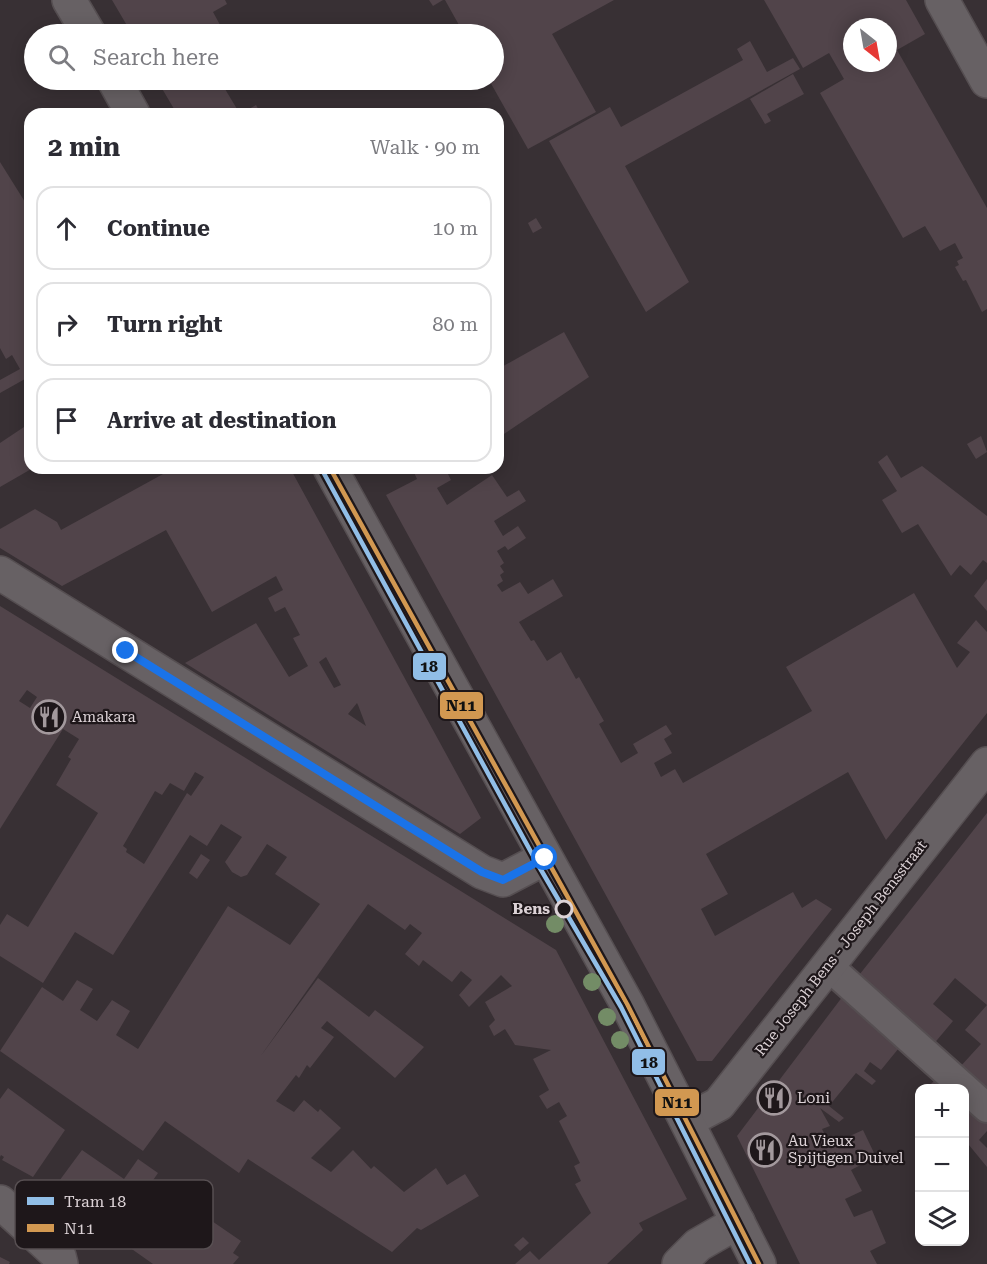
<!DOCTYPE html>
<html lang="en">
<head>
<meta charset="utf-8">
<style>
	:root { --surface:#fff; --page:#f7f7f7; --text:#2b2b33; --muted:#7c7c81; --line:#e1e1e2 }
	body { margin:0; font-family:"Roboto Serif",serif; background:var(--page); color:var(--text) }
	.controls { position:absolute; right:18px; bottom:18px; display:grid; overflow:hidden; border-radius:12px; box-shadow:0 3px 15px #0003 }
	.controls button { width:54px; height:54px; display:grid; place-items:center; padding:0; border:0; border-bottom:2px solid var(--line); background:var(--surface); color:var(--text); font:30px sans-serif }
	.compass { position:absolute; left:843px; top:18px; width:54px; height:54px; border-radius:50%; background:var(--surface); box-shadow:0 3px 15px #0003; rotate:149deg }
	.stop { position:absolute; width:18px; height:18px; margin:-14px; border:4px solid #1a73e8; border-radius:50%; background:#fff }
	.stop.end { background:#1a73e8; border-color:#fff; box-shadow:0 2px 6px #0008 }
	.list { margin:0; padding:0; list-style:none }
	h2 { display:flex; justify-content:space-between; align-items:center; height:78px; margin:0; padding:0 24px; font-size:26px }
	h2 small { font-size:20px; font-weight:400; color:var(--muted) }
	.list li { display:grid; grid-template-columns:39px 1fr auto; gap:18px; align-items:center; box-sizing:border-box; height:84px; margin:0 12px 12px; padding:0 12px; border:2px solid var(--line); border-radius:18px }
	.list b { display:block; font-size:22px; white-space:nowrap }
	.list em { font-size:20px; font-style:normal; color:var(--muted) }
	.icon { flex:none; width:33px; height:33px; fill:none; stroke:currentColor; stroke-width:2; stroke-linecap:round; stroke-linejoin:round }
	.map { position:relative; flex:none; width:987px; height:1264px; overflow:hidden }
	.search { position:absolute; background:var(--surface); box-shadow:0 3px 15px #0003; left:24px; top:24px; width:480px; height:66px; display:flex; align-items:center; gap:15px; box-sizing:border-box; padding:0 21px; border-radius:33px; color:var(--muted); font-size:22px }
	.panel { position:absolute; background:var(--surface); box-shadow:0 3px 15px #0003; left:24px; top:108px; width:480px; height:366px; border-radius:18px }
	.map>svg:first-child { display:block }
	.building { fill:#51444a; fill-rule:evenodd }
	.lines { fill:none; stroke-linecap:round; stroke-linejoin:round }
	.pedestrian-casing { stroke:#554e51; stroke-width:32 }
	.minor-casing { stroke:#554e51; stroke-width:36 }
	.secondary-casing { stroke:#554e51; stroke-width:36 }
	.pedestrian { stroke:#676164; stroke-width:28 }
	.minor { stroke:#676164; stroke-width:33 }
	.secondary { stroke:#676164; stroke-width:33 }
	.bus-1-casing { stroke:#1e171a; stroke-width:9 }
	.bus-1 { stroke:#d29851; stroke-width:4.5 }
	.tram-1-casing { stroke:#1e171a; stroke-width:9 }
	.tram-1 { stroke:#91bee7; stroke-width:4.5 }
	.tree { fill:#738c66 }
	.route { stroke:#1a73e8; stroke-width:8 }
	.stop-dot { fill:#1e171a; stroke:#dcd2d6; stroke-width:3 }
	.labels { text-anchor:middle; dominant-baseline:central; stroke-width:4.5; stroke-linejoin:round; paint-order:stroke }
	.poi-label { font-size:15px; fill:#dcd2d6; stroke:#1e171a; text-anchor:start }
	.stop-label { font-size:15px; font-weight:bold; fill:#dcd2d6; stroke:#1e171a; text-anchor:end }
	.street-label { font-size:15px; fill:#dcd2d6; stroke:#1e171a }
	.key { fill:#1e171a; stroke:#574f52; stroke-width:1.5 }
	.key-label { font-size:16px; fill:#dcd2d6 }
	.line-badge { stroke:#1e171a; stroke-width:2 }
	.pale-badge-label { font-size:16px; text-anchor:middle; font-weight:bold; fill:#111 }
</style>
</head>
<body>
<div class="map">
<svg width="987" height="1264" viewBox="0 0 987 1264">
	<rect width="100%" height="100%" fill="#383034"/>
	<g class="building">
		<polygon points="112,0 225,0 227,4 213,12 225,34 132,34"/>
		<polygon points="429,0 443,0 433,6"/>
		<polygon points="445,0 614,0 552,34 596,112 528,149 489,80 494,80 494,34 464,34"/>
		<path d="M764 0H906L925 34 897 50 987 208V309L982 312 966 280 963 281 955 267 959 265 957 261 963 258 955 243 940 251 925 226 903 238 820 93 844 79 829 53 803 68ZM852 27H888V63H852Z"/>
		<polygon points="750,41 767,72 793,58 800,69 625,166 689,282 646,312 549,141 610,107 621,127 743,60 737,49"/>
		<polygon points="793,74 804,94 767,114 771,121 765,124 750,99"/>
		<polygon points="157,80 241,80 225,89 240,114 177,114"/>
		<polygon points="256,105 261,114 240,114"/>
		<polygon points="0,162 30,210 30,388 25,379 0,393 0,380 20,369 12,355 6,359 0,348"/>
		<polygon points="536,218 542,228 533,233 528,223"/>
		<polygon points="564,332 589,377 498,438 498,369"/>
		<polygon points="30,423 30,468 33,468 0,487 0,443"/>
		<polygon points="981,436 987,452 976,459 967,444"/>
		<polygon points="887,455 901,478 922,466 987,516 987,563 983,560 971,575 960,565 951,576 918,524 902,533 882,500 897,491 878,462"/>
		<path d="M174 468H290L481 818 460 834 185 663 256 623 289 677 308 666 293 638 300 635 285 607 275 612 268 598 283 590 276 576 212 612 166 530 62 586 0 548V529L35 509 57 522 61 530ZM326 657 341 685 334 688 319 662ZM357 703 358 705 366 726 348 714Z"/>
		<polygon points="412,468 445,468 451,480 437,488 447,505 492,475 507,497 519,490 526,501 494,521 503,536 518,526 526,538 508,550 505,546 497,551 504,563 500,566 504,572 500,575 503,581 497,585 502,592 520,582 528,594 553,579 563,596 519,622 531,641 534,640 547,661 561,652 576,679 579,677 604,721 599,724 621,763 638,753 633,744 666,725 672,734 664,739 672,753 654,763 661,777 675,769 683,783 812,711 786,667 914,593 957,668 970,652 957,643 976,620 987,632 987,713 886,840 848,772 706,854 728,894 701,909 715,936 793,892 802,908 816,899 832,909 712,1061 697,1061 386,495 417,479"/>
		<polygon points="987,579 987,611 974,596"/>
		<path d="M0 606 556 950 687 1199 639 1223 643 1230 607 1264H515L530 1251 539 1260 591 1213 575 1184 581 1181 574 1166 580 1163 559 1121 567 1116 559 1102 547 1109 539 1096 549 1090 533 1059 551 1050 515 1045 505 1029 494 1036 489 1026 495 1020 485 1002 512 986 501 975 469 1007 459 995 472 980 461 971 452 982 423 960 419 966 405 954 422 933 410 924 405 930 368 904 260 1057 318 978 369 1017 375 1010 424 1047 395 1078 327 1021 321 1028 334 1037 310 1068 307 1065 299 1078 296 1075 276 1101 294 1112 304 1100 318 1112 320 1109 341 1128 311 1158 331 1172 353 1150 371 1169 374 1166 404 1192 436 1168 447 1185 465 1174 479 1196 421 1230 417 1228 392 1252 248 1159 239 1173 165 1121 143 1151 0 1051 42 987 63 1001 77 980 93 989 80 1010 97 1021 112 1000 130 1011 116 1035 138 1049 228 906 290 945 320 904 275 874 287 857 267 844 247 875 241 877 232 872 225 862 242 837 221 824 207 846 190 835 113 955 75 932 43 983 0 956V925L7 914 28 927 98 813 56 785 71 759 68 757 79 739 63 729 0 829ZM27 690 37 697 30 708 19 701ZM195 772 204 777 191 796 187 793 144 864 126 852 127 849 123 846 155 791 162 795 170 783 184 791Z"/>
		<polygon points="987,813 987,1097 959,1068 981,1044 965,1030 987,1005 955,978 933,1004 953,1021 932,1046 856,979"/>
		<polygon points="201,854 210,860 197,879 189,873"/>
		<polygon points="846,992 903,1043 881,1070 870,1062 864,1071 876,1081 872,1085 856,1073 829,1106 844,1118 839,1122 820,1108 830,1126 822,1129 830,1145 863,1130 876,1157 851,1170 862,1191 845,1199 854,1217 872,1210 886,1243 870,1251 877,1264 800,1264 737,1136"/>
		<polygon points="940,1075 954,1088 927,1088"/>
		<polygon points="8,1088 65,1130 33,1177 2,1160 4,1157 1,1155 0,1157 0,1099"/>
		<polygon points="964,1099 987,1121 987,1131 979,1140 987,1148 987,1167 964,1139"/>
		<polygon points="82,1150 124,1179 138,1159 158,1173 149,1186 164,1197 156,1209 193,1235 206,1217 241,1241 233,1253 239,1257 233,1264 153,1264 51,1192"/>
		<polygon points="523,1237 529,1243 520,1251 514,1245"/>
		<polygon points="0,1257 10,1262 9,1264 0,1264"/>
	</g>
	<g class="lines">
		<defs>
			<polyline id="pedestrian" points="827,965 987,1108"/>
			<g id="minor">
				<polyline points="942,0 987,81"/>
				<polyline points="0,573 482,872 503,880 545,858"/>
				<polyline points="687,1121 719,1104 987,764"/>
				<polyline points="0,1202 59,1256 61,1264"/>
				<polyline points="679,1264 698,1245 738,1222"/>
			</g>
			<g id="secondary">
				<polyline points="69,0 89,34"/>
				<polyline points="114,80 133,114"/>
				<polyline points="330,468 627,1004 759,1264"/>
			</g>
		</defs>
		<use href="#pedestrian" class="pedestrian-casing"/>
		<use href="#minor" class="minor-casing"/>
		<use href="#secondary" class="secondary-casing"/>
		<use href="#pedestrian" class="pedestrian"/>
		<use href="#minor" class="minor"/>
		<use href="#secondary" class="secondary"/>
		<defs>
			<polyline id="bus-1" points="330,468 627,1004 759,1264"/>
		</defs>
		<use href="#bus-1" class="bus-1-casing"/>
		<use href="#bus-1" class="bus-1"/>
		<defs>
			<polyline id="tram-1" points="321,468 537,863 621,1007 750,1264"/>
		</defs>
		<use href="#tram-1" class="tram-1-casing"/>
		<use href="#tram-1" class="tram-1"/>
	</g>
	<g class="tree">
		<circle cx="555" cy="924" r="9"/>
		<circle cx="592" cy="982" r="9"/>
		<circle cx="607" cy="1017" r="9"/>
		<circle cx="620" cy="1040" r="9"/>
	</g>
	<g class="lines">
		<polyline class="route" points="126,651 482,872 503,880 545,858"/>
	</g>
	<defs>
		<symbol id="restaurant-ring" viewBox="-11 -11 22 22"><circle r="9.5" fill="#1e171a" stroke="#a3999d" stroke-width="1.5"/><path d="M-5-6h1v4h1v-4h1v4h1v-4h1v5L-1.5 .5V6h-2V.5L-5-1ZM5-6V6H3V1.5H1.5Q1.5-4 5-6Z" fill="#a3999d"/></symbol>
	</defs>
	<g fill-rule="evenodd">
		<use href="#restaurant-ring" x="30" y="698" width="38" height="38"/>
		<use href="#restaurant-ring" x="755" y="1079" width="38" height="38"/>
		<use href="#restaurant-ring" x="746" y="1131" width="38" height="38"/>
	</g>
	<circle class="stop-dot" cx="564" cy="909" r="8"/>
	<g class="labels">
		<g class="poi-label">
			<text x="72" y="717">Amakara</text>
			<text x="797" y="1098">Loni</text>
			<text x="788" y="1141">Au Vieux<tspan x="788" dy="17">Spijtigen Duivel</tspan></text>
		</g>
		<g class="stop-label">
			<text x="550" y="909">Bens</text>
		</g>
		<g class="street-label">
			<text transform="translate(841 948) rotate(-52)">Rue Joseph Bens - Joseph Bensstraat</text>
		</g>
	</g>
	<rect x="15" y="1180" width="198" height="69" rx="9" class="key"/>
	<rect x="27" y="1197" width="27" height="8" fill="#91bee7"/>
	<rect x="27" y="1224" width="27" height="8" fill="#d29851"/>
	<g class="key-label">
		<text x="64" y="1207">Tram 18</text>
		<text x="64" y="1234">N11</text>
	</g>
	<g class="line-badge">
		<rect x="412" y="652" width="35" height="29" rx="6" fill="#91bee7"/>
		<rect x="439" y="691" width="45" height="29" rx="6" fill="#d29851"/>
		<rect x="631" y="1048" width="35" height="28" rx="6" fill="#91bee7"/>
		<rect x="654" y="1088" width="46" height="29" rx="6" fill="#d29851"/>
	</g>
	<g class="pale-badge-label">
		<text x="429" y="672">18</text>
		<text x="461" y="711">N11</text>
		<text x="649" y="1068">18</text>
		<text x="677" y="1108">N11</text>
	</g>
</svg>
<div class="controls">
<button>+</button>
<button>−</button>
<button><svg class="icon" aria-label="layers" viewBox="0 0 24 24"><path d="M12 4l9 5-9 5-9-5zM3 14l9 5 9-5"/></svg></button>
</div>
<svg class="compass" viewBox="-18 -18 36 36"><path d="M0-13l5 13h-10z" fill="#e53935"/><path d="M0 13l5-13h-10z" fill="#7c7c81"/></svg>
<div class="stop" style="left:545px;top:858px"></div>
<div class="stop end" style="left:126px;top:651px"></div>
<div class="search"><svg class="icon" aria-label="search" viewBox="0 0 24 24"><circle cx="10" cy="10" r="6"/><path d="M15 15l6 6"/></svg>Search here</div>
<section class="panel">
<h2>2 min<small>Walk · 90 m</small></h2>
<ul class="list">
<li><svg class="icon" aria-label="ahead" viewBox="0 0 24 24"><path d="M12 20V5M6 11l6-6 6 6"/></svg><div><b>Continue</b></div><em>10 m</em></li>
<li><svg class="icon" aria-label="right" viewBox="0 0 24 24"><path d="M7 20v-9h11M14 6l5 5-5 5"/></svg><div><b>Turn right</b></div><em>80 m</em></li>
<li><svg class="icon" aria-label="arrive" viewBox="0 0 24 24"><path d="M6 21V4h12l-3 4 3 4H6"/></svg><div><b>Arrive at destination</b></div></li>
</ul>
</section>
</div>
</body>
</html>
